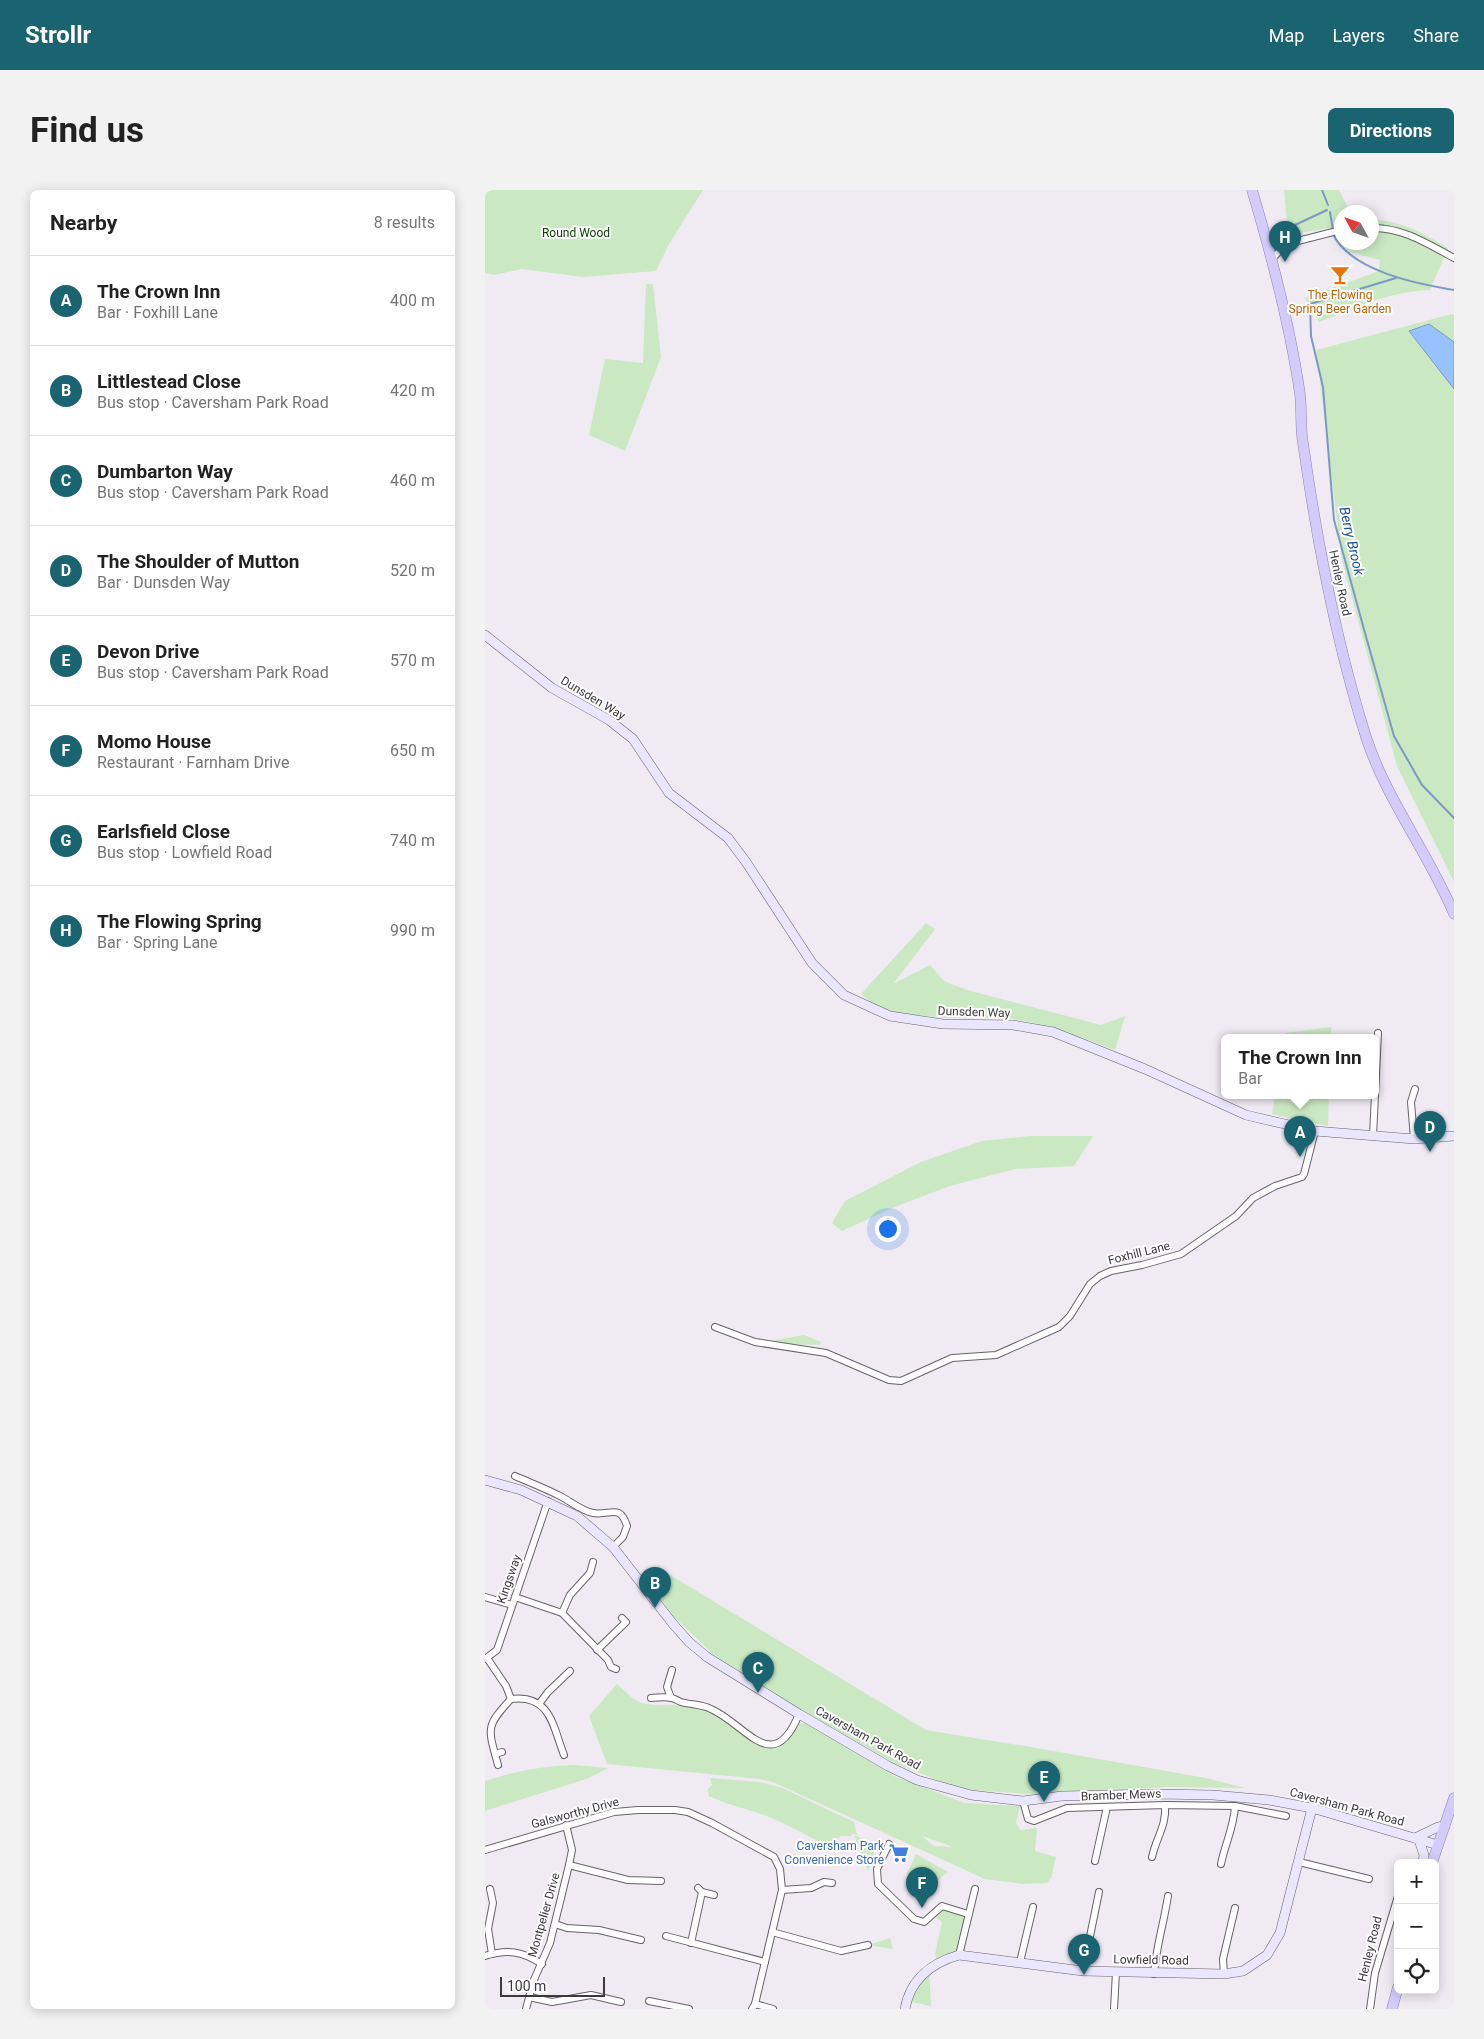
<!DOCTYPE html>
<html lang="en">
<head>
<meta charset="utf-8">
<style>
	:root { --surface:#fff; --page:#f2f2f2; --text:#222; --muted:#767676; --line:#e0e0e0; --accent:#1a6371 }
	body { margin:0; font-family:Roboto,sans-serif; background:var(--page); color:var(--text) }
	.controls { position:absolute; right:15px; bottom:15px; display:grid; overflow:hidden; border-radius:8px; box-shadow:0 2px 12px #0003 }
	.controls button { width:45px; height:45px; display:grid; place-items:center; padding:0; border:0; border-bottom:1px solid var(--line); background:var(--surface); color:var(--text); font:25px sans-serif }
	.compass { position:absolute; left:849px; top:15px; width:45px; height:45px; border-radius:50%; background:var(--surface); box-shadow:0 2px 12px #0003; rotate:310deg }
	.scale { position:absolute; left:15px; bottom:12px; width:105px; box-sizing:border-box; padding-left:5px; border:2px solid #3c3a3d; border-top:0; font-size:14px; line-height:18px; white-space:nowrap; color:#3c3a3d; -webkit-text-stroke:4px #fff; paint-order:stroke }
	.you { position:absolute; left:402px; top:1038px; width:18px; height:18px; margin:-12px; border:4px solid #fff; border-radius:50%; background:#1a73e8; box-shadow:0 0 0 8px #1a73e833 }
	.badge { display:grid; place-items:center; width:32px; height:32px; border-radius:50%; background:var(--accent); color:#fff; font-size:16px; font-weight:700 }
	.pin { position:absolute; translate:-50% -41px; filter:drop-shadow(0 1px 2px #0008) }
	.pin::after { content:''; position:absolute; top:26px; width:18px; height:15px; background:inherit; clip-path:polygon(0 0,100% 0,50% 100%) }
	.popup { position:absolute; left:736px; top:844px; width:158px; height:65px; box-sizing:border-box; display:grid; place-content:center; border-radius:8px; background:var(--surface); filter:drop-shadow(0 1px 4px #0005); font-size:16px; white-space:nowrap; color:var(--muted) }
	.popup b { font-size:19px; color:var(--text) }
	.popup::after { content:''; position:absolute; left:50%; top:100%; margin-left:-10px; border:10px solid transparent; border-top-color:var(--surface) }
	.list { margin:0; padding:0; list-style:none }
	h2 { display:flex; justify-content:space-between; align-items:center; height:65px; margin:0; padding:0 20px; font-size:21px }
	h2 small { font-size:16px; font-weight:400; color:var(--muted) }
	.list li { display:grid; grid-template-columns:32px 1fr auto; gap:15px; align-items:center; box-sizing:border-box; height:90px; padding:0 20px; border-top:1px solid var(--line) }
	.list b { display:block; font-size:19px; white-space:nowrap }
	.list p { margin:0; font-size:16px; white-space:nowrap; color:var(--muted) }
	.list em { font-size:16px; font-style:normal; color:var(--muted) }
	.icon { flex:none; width:28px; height:28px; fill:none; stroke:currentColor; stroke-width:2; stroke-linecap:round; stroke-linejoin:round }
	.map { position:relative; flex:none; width:969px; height:1819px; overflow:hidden; border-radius:8px }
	header { display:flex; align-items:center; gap:30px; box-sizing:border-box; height:70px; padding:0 25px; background:var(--accent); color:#fff }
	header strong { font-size:24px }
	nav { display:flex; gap:28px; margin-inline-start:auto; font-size:18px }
	.intro { display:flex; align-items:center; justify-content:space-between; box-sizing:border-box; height:120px; padding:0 30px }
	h1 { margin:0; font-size:35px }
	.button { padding:12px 22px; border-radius:8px; background:var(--accent); color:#fff; font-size:18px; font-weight:700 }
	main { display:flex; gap:30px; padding:0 30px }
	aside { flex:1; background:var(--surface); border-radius:8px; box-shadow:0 2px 12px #0003 }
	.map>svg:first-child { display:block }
	.green { fill:#cae9c3; fill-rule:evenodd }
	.water { fill:#97c2fd; stroke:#7c99c3 }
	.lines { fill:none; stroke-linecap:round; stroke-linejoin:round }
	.stream { stroke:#7c99c3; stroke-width:2 }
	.street-casing { stroke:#68636a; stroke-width:8 }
	.secondary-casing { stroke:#68636a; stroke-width:10 }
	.primary-casing { stroke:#8b83b7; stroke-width:11 }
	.street { stroke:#fff; stroke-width:6 }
	.secondary { stroke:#e9e6fd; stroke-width:9 }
	.primary { stroke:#d3ccfb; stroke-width:10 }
	.labels { text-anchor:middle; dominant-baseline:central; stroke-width:4; stroke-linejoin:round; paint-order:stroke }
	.park-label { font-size:12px; fill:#114105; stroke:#fff }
	.food-label { font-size:12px; fill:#c56008; stroke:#fff }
	.street-label { font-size:12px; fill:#3c3a3d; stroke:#fff }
	.shop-label { font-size:12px; fill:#366cbe; stroke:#fff; text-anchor:end }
	.water-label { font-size:14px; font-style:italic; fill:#1e5297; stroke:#fff }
</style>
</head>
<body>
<header>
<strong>Strollr</strong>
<nav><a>Map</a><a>Layers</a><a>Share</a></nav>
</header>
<div class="intro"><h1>Find us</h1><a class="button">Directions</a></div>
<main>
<aside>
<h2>Nearby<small>8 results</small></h2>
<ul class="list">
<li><span class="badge">A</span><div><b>The Crown Inn</b><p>Bar · Foxhill Lane</p></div><em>400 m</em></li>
<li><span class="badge">B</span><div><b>Littlestead Close</b><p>Bus stop · Caversham Park Road</p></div><em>420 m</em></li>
<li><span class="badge">C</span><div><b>Dumbarton Way</b><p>Bus stop · Caversham Park Road</p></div><em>460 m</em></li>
<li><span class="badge">D</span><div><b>The Shoulder of Mutton</b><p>Bar · Dunsden Way</p></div><em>520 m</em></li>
<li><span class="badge">E</span><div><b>Devon Drive</b><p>Bus stop · Caversham Park Road</p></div><em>570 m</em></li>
<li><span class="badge">F</span><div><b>Momo House</b><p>Restaurant · Farnham Drive</p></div><em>650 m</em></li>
<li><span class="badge">G</span><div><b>Earlsfield Close</b><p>Bus stop · Lowfield Road</p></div><em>740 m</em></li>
<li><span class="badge">H</span><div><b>The Flowing Spring</b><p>Bar · Spring Lane</p></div><em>990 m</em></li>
</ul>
</aside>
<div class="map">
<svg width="969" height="1819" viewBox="0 0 969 1819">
	<rect width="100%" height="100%" fill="#f0eaf3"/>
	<g class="green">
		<polygon points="0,0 218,0 184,54 171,81 98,87 37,79 9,85 0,83"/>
		<polygon points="799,0 854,0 865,22 856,22 856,36 803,45"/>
		<path d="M887 29C919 32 936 42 963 58L945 100C903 102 872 117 834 132L820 108 894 81 895 70 864 62 851 46 856 42V52H886Z"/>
		<polygon points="161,94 168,94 176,167 140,261 104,245 120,169 158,173"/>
		<polygon points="967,124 969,125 969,692 912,576 857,370 831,160"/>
		<polygon points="441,733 450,739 408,794 445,775 459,791 482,800 616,835 640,826 630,860 564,836 523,828 463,828 398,822 376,804"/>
		<polygon points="846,837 846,848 799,848 800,843"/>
		<polygon points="790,906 844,906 843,936 787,924"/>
		<polygon points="546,946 608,946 589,976 530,979 465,996 412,1016 357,1041 347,1033 360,1011 436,972 497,951"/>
		<polygon points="319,1145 336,1152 335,1155 295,1154 290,1150"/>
		<polygon points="177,1380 441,1540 546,1557 721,1588 760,1598 682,1597 556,1605 475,1599 409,1573 301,1511 228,1464 188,1426 166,1395"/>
		<path d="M132 1494C139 1500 149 1511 157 1513 176 1518 199 1512 219 1518 238 1525 268 1561 288 1559 302 1557 305 1542 315 1533L323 1534 409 1586 480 1613 535 1616 531 1633 535 1640 552 1638 550 1661 571 1667 566 1688 562 1693 538 1694 500 1689 290 1593 275 1589 122 1574 104 1526ZM437 1646 465 1656 466 1657 449 1656Z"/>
		<path d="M90 1575 123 1578 104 1588 0 1621V1591C30 1581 58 1576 90 1575Z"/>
		<path d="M225 1588 275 1592 297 1598 369 1632 372 1645 368 1643 366 1646H356L344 1657C322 1646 299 1632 276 1624 259 1618 240 1614 224 1606L223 1599 227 1595Z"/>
		<polygon points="369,1645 380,1650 376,1655 389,1661 390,1665 383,1681"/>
		<polygon points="431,1664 463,1682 447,1695 444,1692 437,1699 422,1684"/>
		<polygon points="456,1720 478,1725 482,1730 474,1765 453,1773 450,1764 457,1732 449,1726"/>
		<polygon points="405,1748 408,1759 383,1755"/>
		<polygon points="444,1779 446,1816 422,1811"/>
	</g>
	<polygon class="water" points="944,134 969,152 969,199 924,141"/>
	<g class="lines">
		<g class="stream">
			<polyline points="837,0 843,15"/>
			<polyline points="845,22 848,40"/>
			<polyline points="805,41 810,35 842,20"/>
			<path d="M848 44C866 81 932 94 969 100"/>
			<polyline points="911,88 825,114 826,146 838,197 849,330 880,443 909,546 937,595 969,628"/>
		</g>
		<defs>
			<g id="street">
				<path d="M886 38C917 37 943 54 969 68"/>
				<polyline points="781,47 801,54"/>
				<polyline points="787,69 801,54 856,40"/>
				<polyline points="888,946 893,843"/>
				<polyline points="929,949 926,912 930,899"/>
				<polyline points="230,1137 270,1152 341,1163 404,1190 416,1191 467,1168 511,1165 574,1137 585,1126 605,1094 615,1086 626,1081 657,1075 696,1064 751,1026 768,1008 790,996 817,987 819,984 830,941"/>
				<path d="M30 1286C46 1293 62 1299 77 1307 86 1312 97 1321 108 1323 125 1326 135 1313 142 1336L138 1347 128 1357"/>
				<polyline points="0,1407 27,1415"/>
				<polyline points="30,1407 77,1423 123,1470 126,1477 131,1479"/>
				<polyline points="77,1423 85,1405 105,1383 108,1372"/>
				<polyline points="112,1460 141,1432 137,1428"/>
				<path d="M2 1468 21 1496 26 1509C66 1504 68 1537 79 1565"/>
				<polyline points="0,1469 12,1460 63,1311"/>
				<path d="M166 1508C172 1508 180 1506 186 1508 189 1508 193 1511 196 1512 206 1515 216 1514 226 1519 261 1534 288 1588 314 1524"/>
				<polyline points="186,1508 182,1497 187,1480"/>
				<polyline points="54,1514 63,1502 85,1481"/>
				<polyline points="10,1564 17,1562"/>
				<path d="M13 1575C3 1538 0 1537 26 1509"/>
				<polyline points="538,1611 543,1629 549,1631 582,1618 680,1615 750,1616 801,1626"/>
				<polyline points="404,1654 392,1679 393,1694 429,1729 439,1732 457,1716 483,1724"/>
				<polyline points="0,1660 129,1622 153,1620 190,1620 203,1622 227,1633 289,1667 295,1679 297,1700 270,1814 267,1819"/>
				<path d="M667 1667C671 1648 682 1635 680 1615"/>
				<polyline points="610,1671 622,1617"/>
				<polyline points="814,1672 884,1689"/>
				<path d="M736 1674C740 1654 749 1637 750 1616"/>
				<polyline points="84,1675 143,1690 176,1691"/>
				<polyline points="5,1699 8,1713 3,1739 7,1764"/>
				<polyline points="297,1700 326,1698 339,1692 347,1693"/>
				<polyline points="217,1702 229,1705"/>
				<polyline points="70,1734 82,1738 114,1740 156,1750"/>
				<polyline points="287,1742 356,1761 383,1755"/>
				<polyline points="181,1746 280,1772"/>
				<polyline points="206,1753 217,1702 213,1698"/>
				<polyline points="474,1765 490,1699"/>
				<path d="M0 1766C22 1759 37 1761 57 1774"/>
				<polyline points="535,1772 548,1717"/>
				<polyline points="598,1781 614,1702"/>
				<path d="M669 1784C671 1758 679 1732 683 1706"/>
				<polyline points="739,1784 738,1769 750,1718"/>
				<polyline points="44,1807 67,1812 106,1805 136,1812"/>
				<polyline points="164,1811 204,1819"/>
				<polyline points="270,1814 288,1819"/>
				<polyline points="41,1819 48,1792 65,1753 84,1675 87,1660 81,1635"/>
				<polyline points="629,1819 631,1782"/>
				<polyline points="885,1819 890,1783 913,1706"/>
			</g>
			<g id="secondary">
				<polyline points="0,445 67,498 124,530 148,549 184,603 243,648 261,672 327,773 359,805 405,826 458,834 528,835 568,842 660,879 761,925 830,941 929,949 969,946"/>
				<polyline points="0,1290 36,1300 92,1326 128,1357 188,1434 204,1452 222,1467 314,1524 403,1576 432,1590 486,1605 538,1611 577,1606 674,1604 728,1605 784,1610 827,1618 953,1655"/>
				<polyline points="930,1648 953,1637 960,1636"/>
				<polyline points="934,1650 939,1665 938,1673"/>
				<path d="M420 1819C425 1790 446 1773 474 1765L598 1781 739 1784 758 1781 782 1765 795 1743 827 1618"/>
			</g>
			<g id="primary">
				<path d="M767 0C787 67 805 135 815 204 817 220 815 237 818 253 832 352 851 452 881 547 901 609 944 664 969 724"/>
				<polyline points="947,1673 969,1608"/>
				<polyline points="907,1819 913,1797"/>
			</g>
		</defs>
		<use href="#street" class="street-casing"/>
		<use href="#secondary" class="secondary-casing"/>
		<use href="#primary" class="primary-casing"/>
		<use href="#street" class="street"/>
		<use href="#secondary" class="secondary"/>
		<use href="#primary" class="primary"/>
	</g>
	<defs>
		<symbol id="bar-bare" viewBox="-9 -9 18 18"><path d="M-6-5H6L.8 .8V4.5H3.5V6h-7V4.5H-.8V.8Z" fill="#e8710a" stroke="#fff" stroke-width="2.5" paint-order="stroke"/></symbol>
		<symbol id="supermarket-bare" viewBox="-9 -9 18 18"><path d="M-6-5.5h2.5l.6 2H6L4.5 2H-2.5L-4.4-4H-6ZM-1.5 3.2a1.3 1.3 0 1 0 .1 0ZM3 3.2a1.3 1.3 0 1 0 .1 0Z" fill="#3f7fe0" stroke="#fff" stroke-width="2.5" paint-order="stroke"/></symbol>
	</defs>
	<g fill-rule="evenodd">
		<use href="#bar-bare" x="841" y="71" width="28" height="28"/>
		<use href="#supermarket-bare" x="400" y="1649" width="28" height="28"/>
	</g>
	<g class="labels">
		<g class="park-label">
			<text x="91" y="43">Round Wood</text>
		</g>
		<g class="food-label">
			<text x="855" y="105">The Flowing<tspan x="855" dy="14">Spring Beer Garden</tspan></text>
		</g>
		<g class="street-label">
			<text transform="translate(855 393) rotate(78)">Henley Road</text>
			<text transform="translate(108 508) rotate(31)">Dunsden Way</text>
			<text transform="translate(489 822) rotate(2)">Dunsden Way</text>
			<text transform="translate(654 1063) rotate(-14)">Foxhill Lane</text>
			<text transform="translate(24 1389) rotate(-71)">Kingsway</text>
			<text transform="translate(383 1548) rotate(29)">Caversham Park Road</text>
			<text transform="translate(636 1605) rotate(-2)">Bramber Mews</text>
			<text transform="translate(862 1617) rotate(15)">Caversham Park Road</text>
			<text transform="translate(90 1623) rotate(-15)">Galsworthy Drive</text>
			<text transform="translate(59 1725) rotate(-74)">Montpelier Drive</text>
			<text transform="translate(885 1759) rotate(-76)">Henley Road</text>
			<text transform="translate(666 1770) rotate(1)">Lowfield Road</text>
		</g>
		<g class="shop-label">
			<text x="399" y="1656">Caversham Park<tspan x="399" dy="14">Convenience Store</tspan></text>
		</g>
		<g class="water-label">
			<text transform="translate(867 351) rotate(77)">Berry Brook</text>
		</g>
	</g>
</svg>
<div class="controls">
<button>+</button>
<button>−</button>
<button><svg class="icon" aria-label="locate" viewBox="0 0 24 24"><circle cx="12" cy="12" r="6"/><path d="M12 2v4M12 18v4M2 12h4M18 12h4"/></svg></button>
</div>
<svg class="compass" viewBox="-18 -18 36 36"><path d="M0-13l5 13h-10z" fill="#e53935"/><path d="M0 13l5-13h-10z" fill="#767676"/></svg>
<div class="scale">100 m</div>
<div class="you"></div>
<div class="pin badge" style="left:815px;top:967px">A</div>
<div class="popup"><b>The Crown Inn</b>Bar</div>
<div class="pin badge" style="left:170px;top:1418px">B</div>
<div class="pin badge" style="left:273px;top:1503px">C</div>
<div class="pin badge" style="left:945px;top:962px">D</div>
<div class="pin badge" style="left:559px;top:1612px">E</div>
<div class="pin badge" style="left:437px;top:1718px">F</div>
<div class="pin badge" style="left:599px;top:1785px">G</div>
<div class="pin badge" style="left:800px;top:72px">H</div>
</div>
</main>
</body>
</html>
